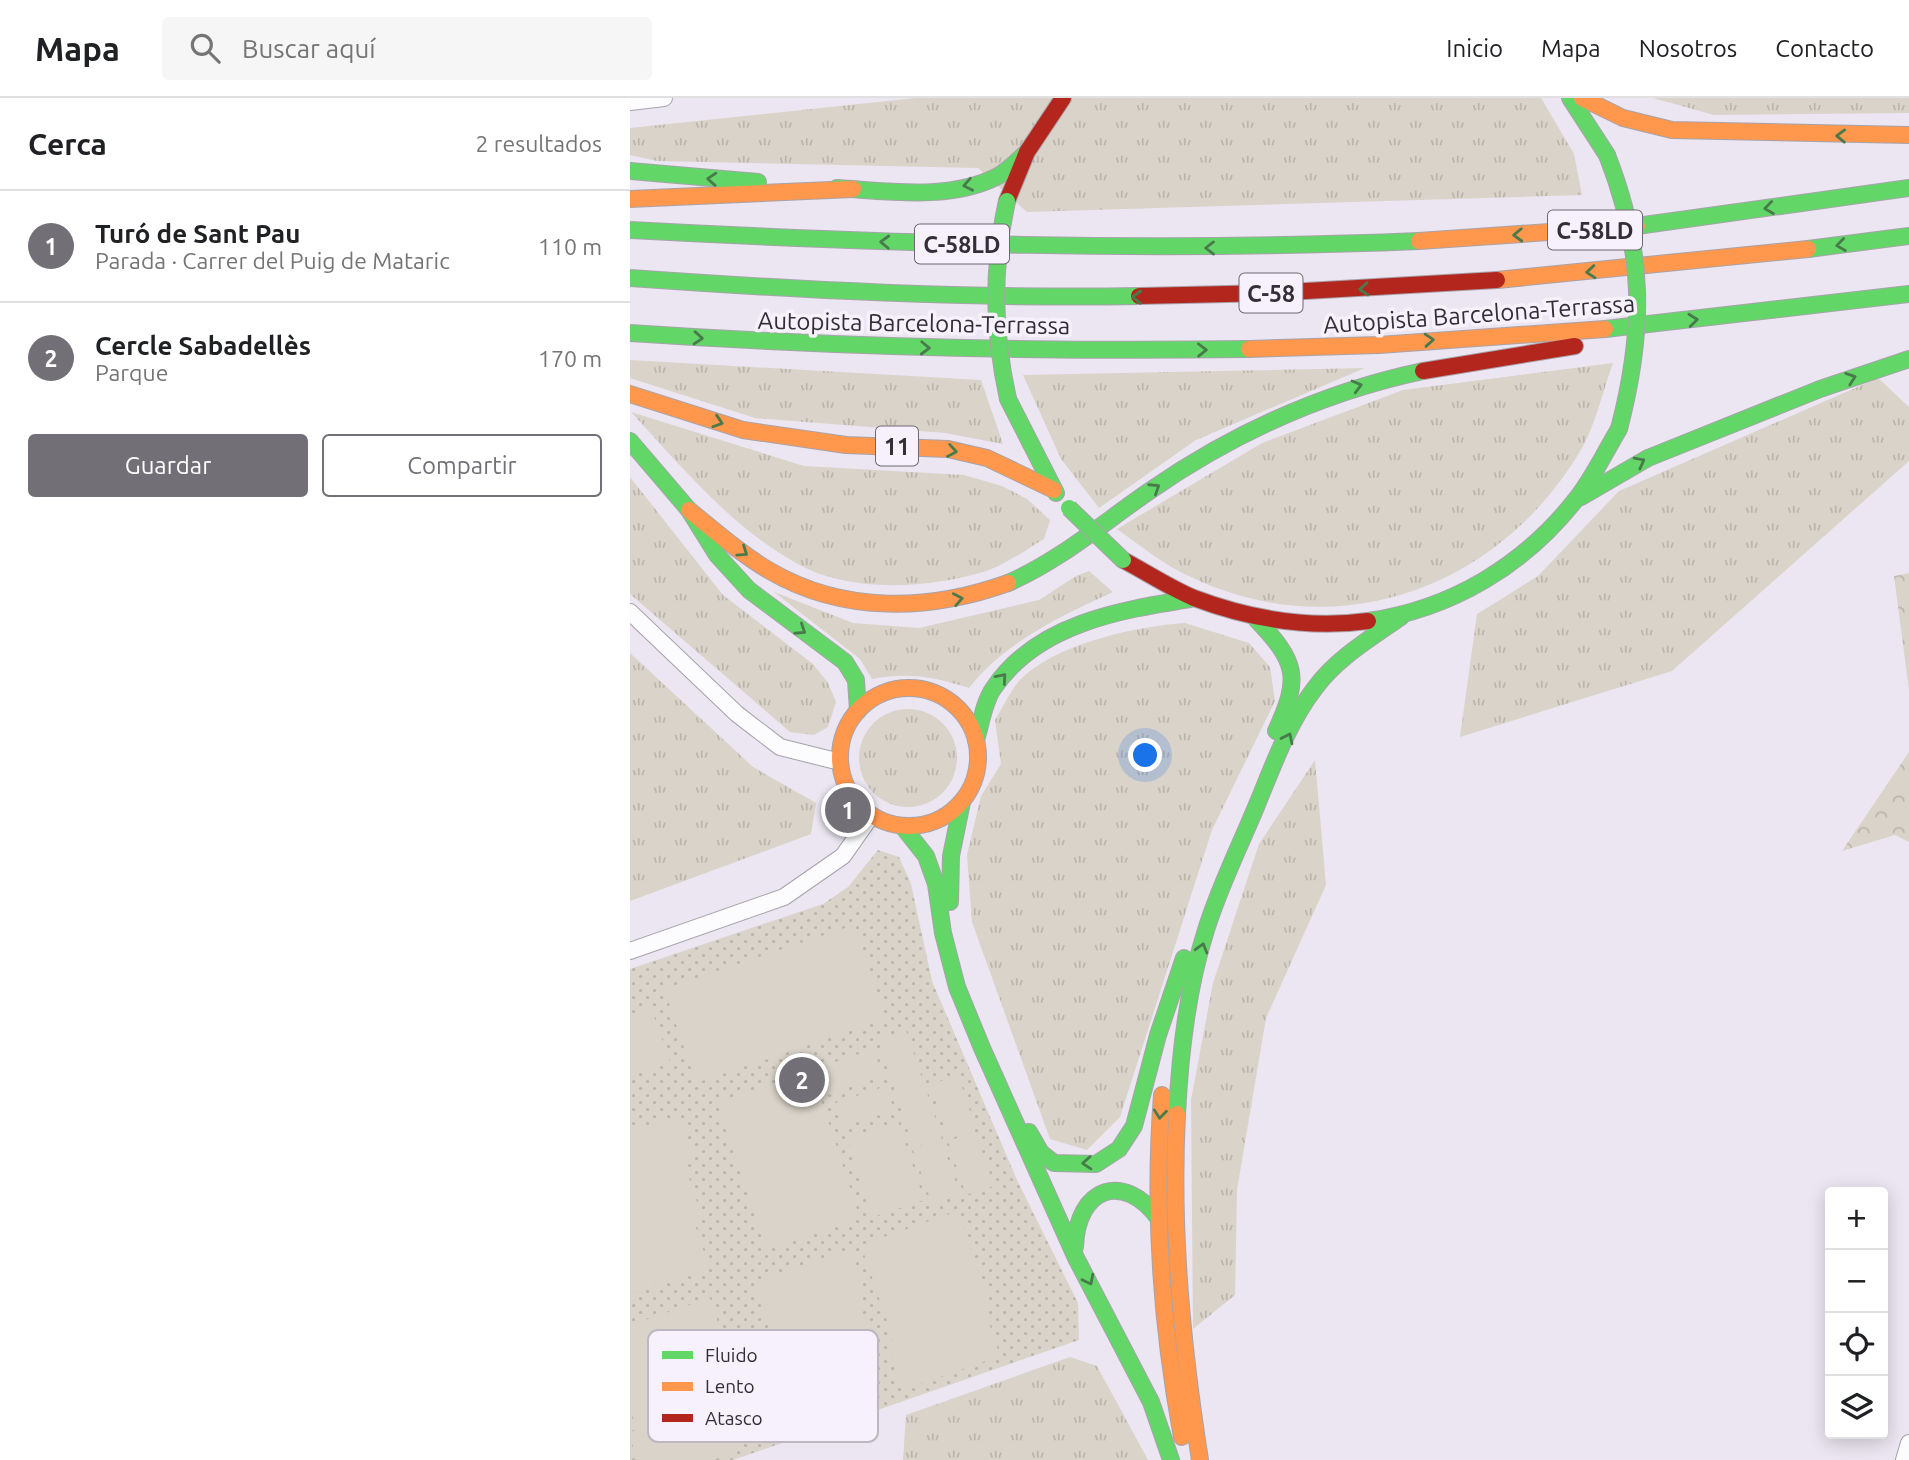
<!DOCTYPE html>
<html lang="es">
<head>
<meta charset="utf-8">
<style>
	:root { --surface:#fff; --page:#f6f6f6; --text:#202124; --muted:#757577; --line:#e0e0e0; --accent:#736f77 }
	body { margin:0; font-family:Ubuntu,sans-serif; background:var(--page); color:var(--text) }
	.controls { position:absolute; right:21px; bottom:21px; display:grid; overflow:hidden; border-radius:7px; box-shadow:0 4px 18px #0003 }
	.controls button { width:63px; height:63px; display:grid; place-items:center; padding:0; border:0; border-bottom:2px solid var(--line); background:var(--surface); color:var(--text); font:35px sans-serif }
	.you { position:absolute; left:516px; top:658px; width:24px; height:24px; margin:-18px; border:5px solid #fff; border-radius:50%; background:#1a73e8; box-shadow:0 0 0 10px #1a73e833 }
	.badge { display:grid; place-items:center; width:46px; height:46px; border-radius:50%; background:var(--accent); color:#fff; font-size:23px; font-weight:700 }
	.pin { position:absolute; translate:-50% -50%; border:4px solid #fff; box-shadow:0 2px 7px #0006 }
	.list { margin:0; padding:0; list-style:none }
	h2 { display:flex; justify-content:space-between; align-items:center; height:91px; margin:0; padding:0 28px; font-size:30px }
	h2 small { font-size:23px; font-weight:400; color:var(--muted) }
	.list li { display:grid; grid-template-columns:46px 1fr auto; gap:21px; align-items:center; box-sizing:border-box; height:112px; padding:0 28px; border-top:2px solid var(--line) }
	.list b { display:block; font-size:26px; white-space:nowrap }
	.list p { margin:0; font-size:23px; white-space:nowrap; color:var(--muted) }
	.list em { font-size:23px; font-style:normal; color:var(--muted) }
	.actions { display:flex; gap:14px; padding:21px 28px }
	.actions a { flex:1; padding:16px 0; border:2px solid var(--accent); border-radius:7px; text-align:center; font-size:24px; color:var(--accent) }
	.actions .main { background:var(--accent); color:#fff }
	.icon { flex:none; width:38px; height:38px; fill:none; stroke:currentColor; stroke-width:2; stroke-linecap:round; stroke-linejoin:round }
	.map { position:relative; flex:none; width:1279px; height:1362px; overflow:hidden }
	header { display:flex; align-items:center; gap:42px; box-sizing:border-box; height:98px; padding:0 35px; background:var(--surface); border-bottom:2px solid var(--line) }
	header strong { font-size:33px }
	nav { display:flex; gap:38px; margin-inline-start:auto; font-size:24px }
	.search { width:490px; height:63px; background:var(--page); display:flex; align-items:center; gap:18px; box-sizing:border-box; padding:0 24px; border-radius:7px; color:var(--muted); font-size:26px }
	main { display:flex }
	aside { flex:1; background:var(--surface) }
	.map>svg:first-child { display:block }
	.grass { fill:url(#grass-tufts) }
	.forest { fill:url(#forest-crowns) }
	.park { fill:url(#park-dots) }
	.pitch { fill:#dad3c9 }
	.lines { fill:none; stroke-linecap:round; stroke-linejoin:round }
	.street-casing { stroke:#a7a3ab; stroke-width:18 }
	.fast-casing { stroke:#a7a3ab; stroke-width:18 }
	.slow-casing { stroke:#a7a3ab; stroke-width:18 }
	.jam-casing { stroke:#a7a3ab; stroke-width:18 }
	.street { stroke:#fcfbfd; stroke-width:16 }
	.fast { stroke:#63d668; stroke-width:16 }
	.slow { stroke:#ff974d; stroke-width:16 }
	.jam { stroke:#b3261e; stroke-width:16 }
	.fast-bridge-casing { stroke:#a7a3ab; stroke-width:18; stroke-linecap:butt }
	.fast-bridge { stroke:#63d668; stroke-width:16 }
	.oneway { stroke:#487a4c }
	.labels { text-anchor:middle; dominant-baseline:central; stroke-width:7; stroke-linejoin:round; paint-order:stroke }
	.shield { fill:#f7f1fd; stroke:#6d6972; stroke-width:2 }
	.shield-label { font-size:23px; font-weight:bold; fill:#322f36 }
	.street-label { font-size:24px; fill:#322f36; stroke:#f7f1fd }
	.key { fill:#f7f1fd; stroke:#bcb7c1; stroke-width:2 }
	.key-label { font-size:19px; fill:#322f36 }
</style>
</head>
<body>
<header>
<strong>Mapa</strong>
<div class="search"><svg class="icon" aria-label="search" viewBox="0 0 24 24"><circle cx="10" cy="10" r="6"/><path d="M15 15l6 6"/></svg>Buscar aquí</div>
<nav><a>Inicio</a><a>Mapa</a><a>Nosotros</a><a>Contacto</a></nav>
</header>
<main>
<aside>
<h2>Cerca<small>2 resultados</small></h2>
<ul class="list">
<li><span class="badge">1</span><div><b>Turó de Sant Pau</b><p>Parada · Carrer del Puig de Mataric</p></div><em>110 m</em></li>
<li><span class="badge">2</span><div><b>Cercle Sabadellès</b><p>Parque</p></div><em>170 m</em></li>
</ul>
<div class="actions"><a class="main">Guardar</a><a>Compartir</a></div>
</aside>
<div class="map">
<svg width="1279" height="1362" viewBox="0 0 1279 1362">
	<defs>
		<pattern id="grass-tufts" width="24" height="20" patternUnits="userSpaceOnUse" patternTransform="scale(1.75)"><rect width="24" height="20" fill="#dad3c9"/><path d="M3 7l-1-3M5 7V3M7 7l1-3M15 17l-1-3M17 17v-4M19 17l1-3" fill="none" stroke="#bcb5ad"/></pattern>
		<pattern id="forest-crowns" width="20" height="18" patternUnits="userSpaceOnUse" patternTransform="scale(1.75)"><rect width="20" height="18" fill="#dad3c9"/><path d="M2 6a3 3 0 1 1 6 0M12 15a3 3 0 1 1 6 0" fill="none" stroke="#bcb5ad"/></pattern>
		<pattern id="park-dots" width="8" height="8" patternUnits="userSpaceOnUse" patternTransform="scale(1.75)"><rect width="8" height="8" fill="#dad3c9"/><path d="M2 2h.1M6 6h.1" fill="none" stroke="#bcb5ad" stroke-width="1.8" stroke-linecap="round"/></pattern>
	</defs>
	<rect width="100%" height="100%" fill="#ebe6f1"/>
	<g class="grass">
		<polygon points="286,0 911,0 944,56 952,97 397,114 348,70 27,63 0,57 0,30"/>
		<polygon points="1023,0 1279,0 1279,15 1084,17"/>
		<polygon points="0,262 351,282 373,346 315,335 125,320 0,280"/>
		<path d="M983 265C973 292 966 325 952 350 871 489 711 549 563 480 535 468 511 448 487 431L632 345 773 292Z"/>
		<polygon points="735,270 566,342 469,410 431,361 393,277"/>
		<polygon points="1248,280 1279,309 1279,363 1042,573 830,639 847,516 908,478 989,393"/>
		<path d="M1 314 174 368 334 377 372 388 397 401 420 422 414 441C395 452 374 468 353 474 296 491 219 495 166 465 101 429 51 368 1 314Z"/>
		<polygon points="0,379 93,497 183,566 198,585 206,604 198,629 184,637 160,634 0,496"/>
		<path d="M459 473 483 494C431 518 375 544 339 590 304 579 279 574 242 581L230 561 144 494 223 525 289 530 409 502 446 478Z"/>
		<path d="M555 525 619 545 640 569 645 603 582 732 490 1019 457 1052 420 1041 342 824 337 757 351 698 371 666 365 622C374 608 383 587 395 577 432 545 507 528 555 525Z"/>
		<polygon points="0,555 123,669 186,705 181,736 0,803"/>
		<circle cx="278" cy="660" r="49"/>
		<polygon points="685,662 696,787 636,920 607,1092 605,1197 563,1231 561,1002 583,885 629,746"/>
		<polygon points="440,1259 467,1268 518,1362 273,1362 276,1317"/>
	</g>
	<g class="forest">
		<polygon points="1279,475 1279,592 1264,478"/>
		<polygon points="1279,654 1279,744 1265,737 1212,753"/>
	</g>
	<polygon class="park" points="248,752 269,759 281,786 302,883 387,1082 448,1205 449,1242 103,1362 0,1362 0,871 193,806 218,789"/>
	<g class="pitch">
		<polygon points="224,827 255,921 66,985 34,891"/>
		<polygon points="21,910 40,964 0,978 0,917"/>
		<polygon points="276,932 312,1040 284,1050 248,941"/>
		<polygon points="244,951 252,977 202,994 193,968"/>
		<polygon points="182,974 230,1120 136,1152 88,1005"/>
		<polygon points="328,977 346,1031 319,1041 300,987"/>
		<polygon points="256,988 264,1012 213,1029 205,1005"/>
		<polygon points="50,1018 65,1064 55,1068 71,1116 63,1120 79,1170 0,1196 0,1034"/>
		<polygon points="268,1023 294,1102 243,1119 217,1040"/>
		<polygon points="346,1034 364,1088 336,1097 318,1043"/>
		<polygon points="311,1042 330,1096 302,1106 283,1052"/>
		<polygon points="328,1113 360,1208 354,1210 370,1258 273,1292 257,1244 263,1241 231,1147"/>
		<polygon points="220,1151 237,1198 228,1201 244,1248 234,1252 250,1299 158,1332 142,1284 150,1280 134,1234 140,1231 124,1185"/>
		<polygon points="80,1200 96,1249 89,1252 104,1300 96,1304 111,1352 81,1362 6,1362 0,1334 7,1332 0,1309 0,1227"/>
	</g>
	<g class="lines">
		<defs>
			<g id="street">
				<polyline points="0,4 34,0"/>
				<polyline points="0,514 107,616 150,649 210,664"/>
				<polyline points="0,853 154,799 213,758 241,718"/>
				<polyline points="1274,1362 1279,1345"/>
			</g>
			<g id="fast">
				<polyline points="940,0 977,57"/>
				<polyline points="0,73 128,84"/>
				<path d="M207 90C257 93 321 103 368 78 379 72 388 62 397 54"/>
				<polyline points="1007,128 1279,90"/>
				<path d="M0 132C263 146 526 154 789 143"/>
				<polyline points="1178,151 1279,138"/>
				<path d="M0 180C169 192 339 201 509 198"/>
				<polyline points="975,231 1279,196"/>
				<path d="M0 235C207 249 412 254 619 251"/>
				<polyline points="378,301 426,395"/>
				<polyline points="0,343 59,412 87,457 119,492 215,564 226,582 228,613"/>
				<polyline points="951,399 1018,360 1190,291 1279,261"/>
				<path d="M378 485C431 462 474 424 521 392 605 334 694 294 793 273"/>
				<path d="M626 521C667 564 671 579 646 633"/>
				<path d="M738 523C822 511 895 467 947 400 963 380 975 354 989 331"/>
				<path d="M346 642C351 626 354 604 363 591 406 526 490 512 560 501"/>
				<polyline points="273,729 296,758 306,786 313,835 327,889 352,950 446,1160 521,1304 541,1362"/>
				<polyline points="320,804 321,758 332,704"/>
				<path d="M547 1016C550 955 557 891 576 832 589 790 609 750 626 709 643 668 658 625 685 590 707 560 741 540 771 519"/>
				<polyline points="399,1034 411,1055 424,1065 466,1066 489,1051 504,1028 528,937 554,860"/>
				<path d="M445 1149C447 1090 493 1072 529 1121"/>
			</g>
			<g id="slow">
				<polyline points="952,0 993,20 1042,32 1279,37"/>
				<polyline points="0,101 223,91"/>
				<polyline points="789,143 1007,128"/>
				<polyline points="867,182 1178,151"/>
				<polyline points="619,251 749,247 975,231"/>
				<polyline points="0,296 113,332 216,347 318,351 357,360 424,392"/>
				<path d="M59 412C85 433 111 456 140 473 214 516 300 513 378 485"/>
				<circle cx="279" cy="659" r="69"/>
				<path d="M532 997C523 1113 531 1225 552 1339"/>
				<path d="M547 1016C541 1133 552 1247 570 1362"/>
			</g>
			<g id="jam">
				<polyline points="377,103 397,54 433,0"/>
				<polyline points="509,198 641,195 867,182"/>
				<polyline points="793,273 945,248"/>
				<path d="M493 462C516 474 540 490 564 500 620 521 679 531 738 523"/>
			</g>
		</defs>
		<use href="#street" class="street-casing"/>
		<use href="#fast" class="fast-casing"/>
		<use href="#slow" class="slow-casing"/>
		<use href="#jam" class="jam-casing"/>
		<use href="#street" class="street"/>
		<use href="#fast" class="fast"/>
		<use href="#slow" class="slow"/>
		<use href="#jam" class="jam"/>
		<defs>
			<g id="fast-bridge">
				<path d="M977 57C1015 154 1015 231 989 331"/>
				<path d="M377 103C362 171 363 233 378 301"/>
				<polyline points="439,410 493,462"/>
			</g>
		</defs>
		<use href="#fast-bridge" class="fast-bridge-casing"/>
		<use href="#fast-bridge" class="fast-bridge"/>
	</g>
	<defs><path id="oneway-chevron" d="M-2-3.5L2.5 0L-2 3.5" fill="none" stroke-width="1.6" stroke-linecap="round" stroke-linejoin="round" transform="scale(1.75)"/></defs>
	<g class="oneway">
		<use href="#oneway-chevron" transform="translate(1211 38) rotate(-179)"/>
		<use href="#oneway-chevron" transform="translate(82 81) rotate(-176)"/>
		<use href="#oneway-chevron" transform="translate(338 87) rotate(169)"/>
		<use href="#oneway-chevron" transform="translate(1139 110) rotate(172)"/>
		<use href="#oneway-chevron" transform="translate(888 137) rotate(178)"/>
		<use href="#oneway-chevron" transform="translate(255 144) rotate(-178)"/>
		<use href="#oneway-chevron" transform="translate(1211 147) rotate(172)"/>
		<use href="#oneway-chevron" transform="translate(580 150) rotate(180)"/>
		<use href="#oneway-chevron" transform="translate(961 174) rotate(175)"/>
		<use href="#oneway-chevron" transform="translate(734 191) rotate(177)"/>
		<use href="#oneway-chevron" transform="translate(507 199) rotate(-178)"/>
		<use href="#oneway-chevron" transform="translate(1063 222) rotate(-6)"/>
		<use href="#oneway-chevron" transform="translate(68 240) rotate(4)"/>
		<use href="#oneway-chevron" transform="translate(799 242) rotate(-4)"/>
		<use href="#oneway-chevron" transform="translate(295 250) rotate(2)"/>
		<use href="#oneway-chevron" transform="translate(572 252) rotate(-1)"/>
		<use href="#oneway-chevron" transform="translate(1221 280) rotate(-19)"/>
		<use href="#oneway-chevron" transform="translate(727 288) rotate(-15)"/>
		<use href="#oneway-chevron" transform="translate(88 324) rotate(18)"/>
		<use href="#oneway-chevron" transform="translate(322 353) rotate(10)"/>
		<use href="#oneway-chevron" transform="translate(1010 364) rotate(-28)"/>
		<use href="#oneway-chevron" transform="translate(525 390) rotate(-33)"/>
		<use href="#oneway-chevron" transform="translate(113 454) rotate(34)"/>
		<use href="#oneway-chevron" transform="translate(328 501) rotate(-11)"/>
		<use href="#oneway-chevron" transform="translate(171 532) rotate(33)"/>
		<use href="#oneway-chevron" transform="translate(372 580) rotate(-49)"/>
		<use href="#oneway-chevron" transform="translate(658 640) rotate(-64)"/>
		<use href="#oneway-chevron" transform="translate(572 850) rotate(-74)"/>
		<use href="#oneway-chevron" transform="translate(530 1016) rotate(96)"/>
		<use href="#oneway-chevron" transform="translate(457 1065) rotate(176)"/>
		<use href="#oneway-chevron" transform="translate(459 1182) rotate(63)"/>
	</g>
	<g class="labels">
		<g class="shield">
			<rect x="918" y="112.5" width="94" height="39" rx="5"/>
			<rect x="285" y="126.5" width="94" height="39" rx="5"/>
			<rect x="609.5" y="175.5" width="63" height="39" rx="5"/>
			<rect x="246" y="328.5" width="42" height="39" rx="5"/>
		</g>
		<g class="shield-label">
			<text x="965" y="132">C-58LD</text>
			<text x="332" y="146">C-58LD</text>
			<text x="641" y="195">C-58</text>
			<text x="267" y="348">11</text>
		</g>
		<g class="street-label">
			<text transform="translate(849 216) rotate(-4)">Autopista Barcelona-Terrassa</text>
			<text transform="translate(284 225) rotate(1)">Autopista Barcelona-Terrassa</text>
		</g>
	</g>
	<rect x="18" y="1232" width="230" height="112" rx="10" class="key"/>
	<rect x="32" y="1253" width="31" height="8" fill="#63d668"/>
	<rect x="32" y="1284" width="31" height="9" fill="#ff974d"/>
	<rect x="32" y="1316" width="31" height="8" fill="#b3261e"/>
	<g class="key-label">
		<text x="75" y="1264">Fluido</text>
		<text x="75" y="1295">Lento</text>
		<text x="75" y="1327">Atasco</text>
	</g>
</svg>
<div class="controls">
<button>+</button>
<button>−</button>
<button><svg class="icon" aria-label="locate" viewBox="0 0 24 24"><circle cx="12" cy="12" r="6"/><path d="M12 2v4M12 18v4M2 12h4M18 12h4"/></svg></button>
<button><svg class="icon" aria-label="layers" viewBox="0 0 24 24"><path d="M12 4l9 5-9 5-9-5zM3 14l9 5 9-5"/></svg></button>
</div>
<div class="you"></div>
<div class="pin badge" style="left:218px;top:712px">1</div>
<div class="pin badge" style="left:172px;top:982px">2</div>
</div>
</main>
</body>
</html>
